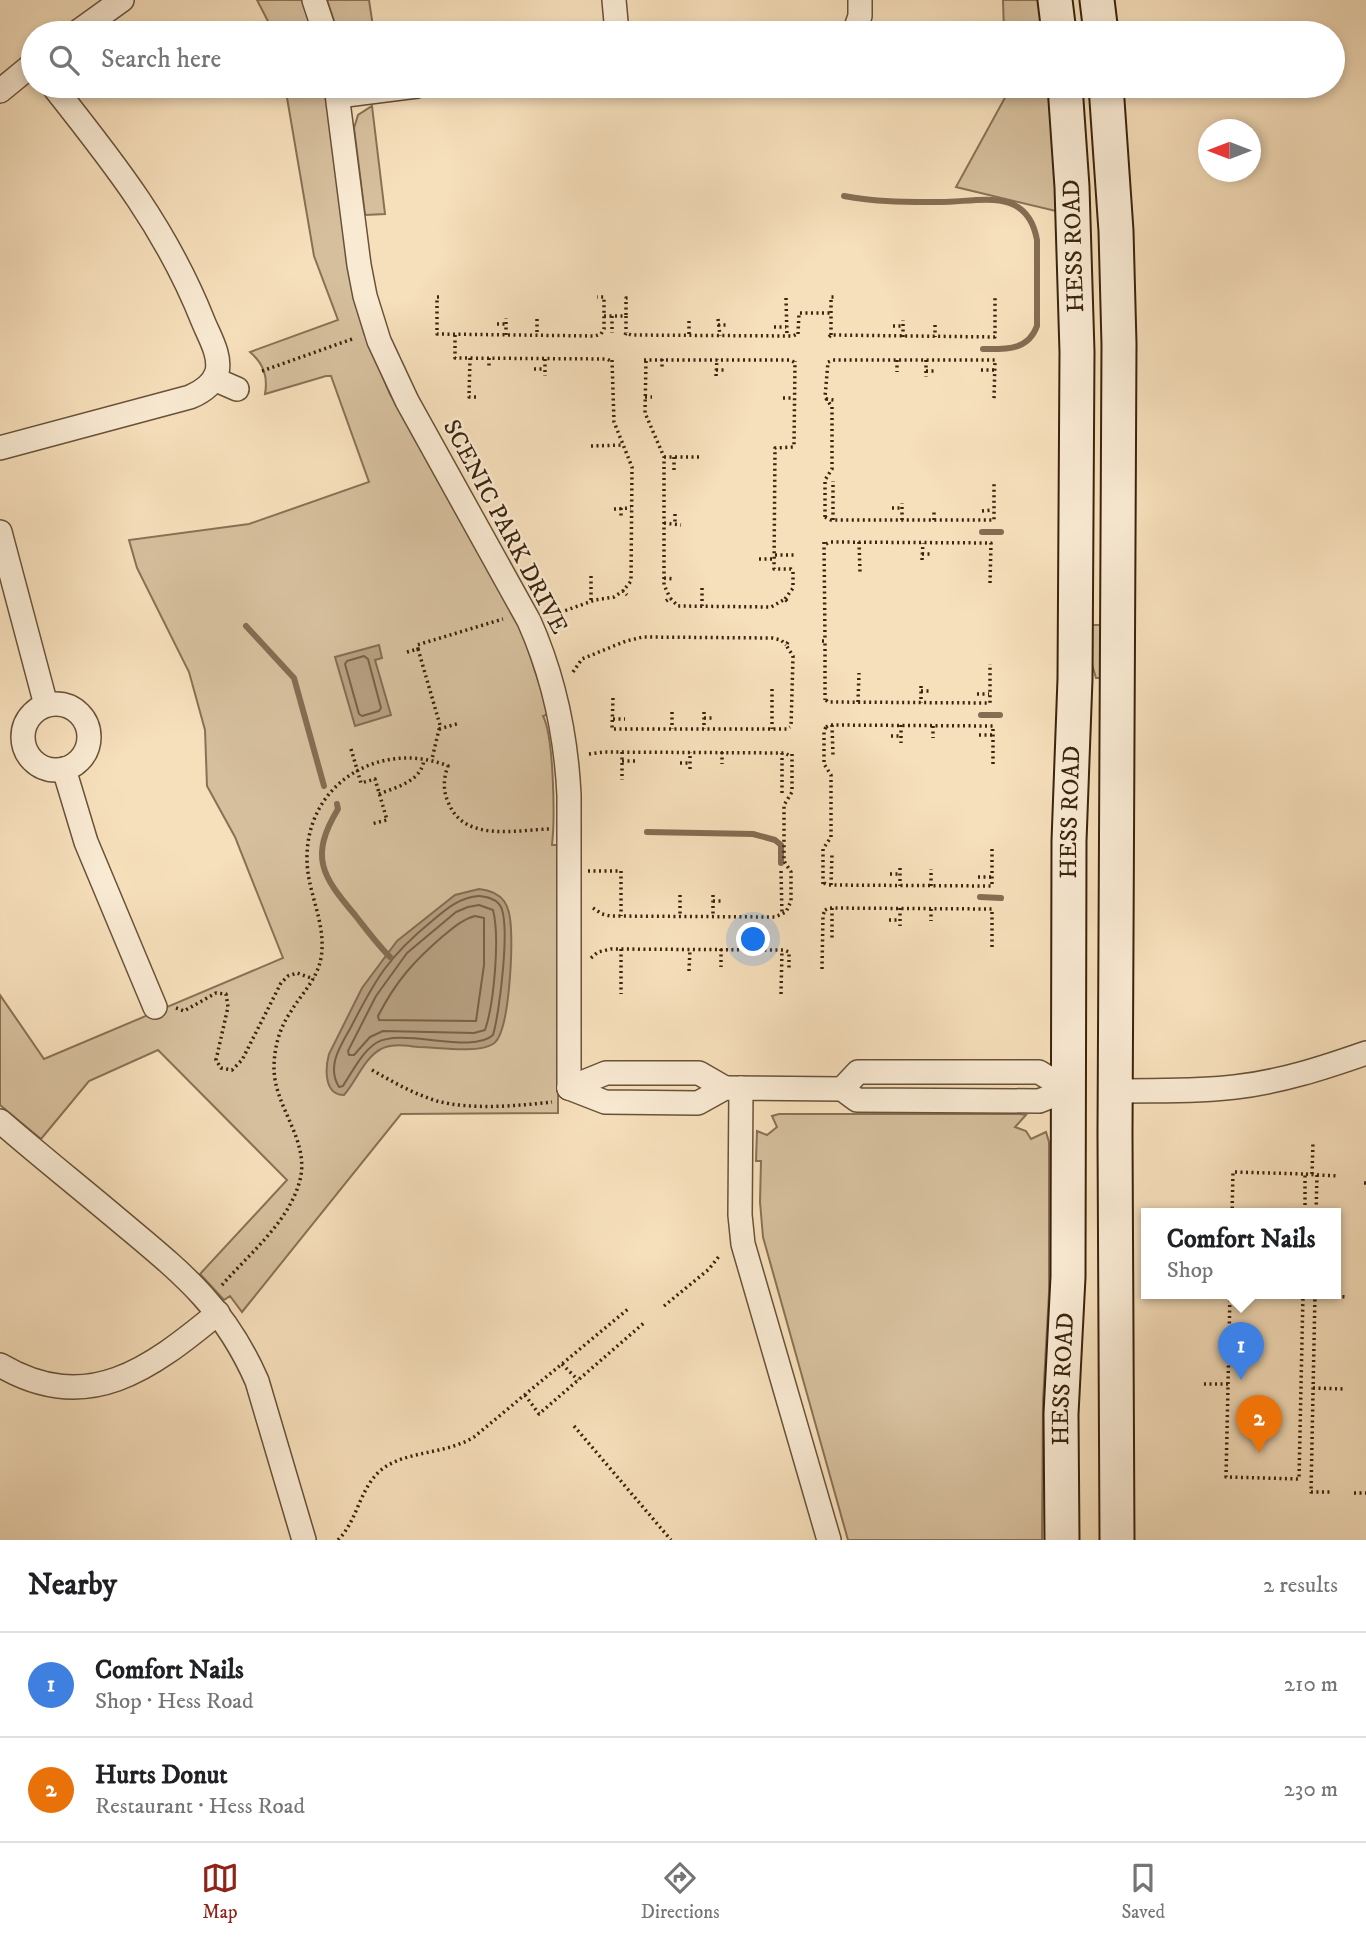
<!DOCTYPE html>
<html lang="en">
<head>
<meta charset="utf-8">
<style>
	:root { --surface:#fff; --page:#f6f6f6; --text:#202124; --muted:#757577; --line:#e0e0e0; --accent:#8f2418 }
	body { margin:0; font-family:"IM FELL DW Pica",serif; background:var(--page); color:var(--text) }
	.compass { position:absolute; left:1198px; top:119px; width:63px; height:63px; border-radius:50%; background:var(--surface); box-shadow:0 4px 10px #0003; rotate:270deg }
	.you { position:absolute; left:754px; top:940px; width:24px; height:24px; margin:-18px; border:5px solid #fff; border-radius:50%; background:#1a73e8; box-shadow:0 0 0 10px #1a73e833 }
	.badge { display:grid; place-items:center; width:46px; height:46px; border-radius:50%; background:var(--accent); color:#fff; font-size:23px; font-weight:700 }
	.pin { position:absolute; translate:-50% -58px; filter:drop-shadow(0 2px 4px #0008) }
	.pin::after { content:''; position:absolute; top:37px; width:24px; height:21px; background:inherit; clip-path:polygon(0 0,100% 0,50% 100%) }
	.popup { position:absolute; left:1141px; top:1208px; width:200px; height:91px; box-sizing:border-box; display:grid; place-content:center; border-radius:0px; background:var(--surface); filter:drop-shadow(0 2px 5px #0005); font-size:23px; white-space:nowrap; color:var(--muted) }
	.popup b { font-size:26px; color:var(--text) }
	.popup::after { content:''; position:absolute; left:50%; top:100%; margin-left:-14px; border:14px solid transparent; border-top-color:var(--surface) }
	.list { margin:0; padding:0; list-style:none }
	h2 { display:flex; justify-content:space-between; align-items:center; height:91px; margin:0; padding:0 28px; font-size:30px }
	h2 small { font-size:23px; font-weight:400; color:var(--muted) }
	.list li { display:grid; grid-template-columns:46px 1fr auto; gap:21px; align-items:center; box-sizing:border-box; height:105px; padding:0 28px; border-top:2px solid var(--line) }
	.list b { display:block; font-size:26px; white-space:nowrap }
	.list p { margin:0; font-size:23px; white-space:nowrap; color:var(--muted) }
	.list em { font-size:23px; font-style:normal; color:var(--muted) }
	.icon { flex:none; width:38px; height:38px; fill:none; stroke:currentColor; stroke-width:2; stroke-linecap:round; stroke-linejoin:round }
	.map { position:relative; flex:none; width:1366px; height:1540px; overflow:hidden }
	.search { position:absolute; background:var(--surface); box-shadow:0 4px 10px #0003; left:21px; right:21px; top:21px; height:77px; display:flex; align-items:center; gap:18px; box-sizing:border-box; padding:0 24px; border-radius:38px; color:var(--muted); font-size:26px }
	.sheet { height:301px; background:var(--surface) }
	nav { display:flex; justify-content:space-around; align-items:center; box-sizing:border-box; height:98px; border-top:2px solid var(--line); background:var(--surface); font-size:19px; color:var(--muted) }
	nav a { display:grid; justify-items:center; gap:4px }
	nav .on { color:var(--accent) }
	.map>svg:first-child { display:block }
	.green { fill:#d6bf9d; stroke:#887154; stroke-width:2 }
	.water { fill:#b69f80; stroke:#846d52; stroke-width:2 }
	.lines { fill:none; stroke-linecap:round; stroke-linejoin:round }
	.shore { stroke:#786146; stroke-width:2 }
	.stream { stroke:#846d52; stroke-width:6 }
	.street-casing { stroke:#695238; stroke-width:26 }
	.secondary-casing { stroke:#3a230c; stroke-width:37 }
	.path { stroke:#3a230c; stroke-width:3.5; stroke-dasharray:2 3.5; stroke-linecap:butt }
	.street { stroke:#f9ead3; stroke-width:23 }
	.secondary { stroke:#f9ead3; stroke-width:33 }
	.labels { text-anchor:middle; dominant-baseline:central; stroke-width:5; stroke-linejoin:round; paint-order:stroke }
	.street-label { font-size:24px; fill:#3a230c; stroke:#f9ead3 }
</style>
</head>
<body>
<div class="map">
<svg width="1366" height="1540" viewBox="0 0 1366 1540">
	<rect width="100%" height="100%" fill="#f6dfbb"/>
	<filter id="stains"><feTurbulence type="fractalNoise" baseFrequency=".00286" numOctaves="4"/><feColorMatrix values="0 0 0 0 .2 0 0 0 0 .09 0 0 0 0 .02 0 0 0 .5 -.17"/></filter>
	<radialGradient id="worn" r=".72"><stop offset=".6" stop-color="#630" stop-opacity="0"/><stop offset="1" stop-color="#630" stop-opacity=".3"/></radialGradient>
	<g class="green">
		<polygon points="257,0 302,0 313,33 274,33"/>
		<polygon points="327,0 369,0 374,33 338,33"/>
		<polygon points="1003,0 1041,0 1045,33 1004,33"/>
		<path d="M285 86H325L347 260 355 302 364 333 390 394 522 631 549 714 543 716C554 737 555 819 552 845H558V1113L401 1114 242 1312 230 1296 224 1300 200 1274 287 1180 158 1050 89 1081 41 1139 0 1105V995L44 1059 283 958 235 837 207 786 205 730 189 672 137 568 129 540 249 524 369 482 331 376H326L265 394C268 377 264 364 250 352L338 320 314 256Z"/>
		<polygon points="1007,86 1051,86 1060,212 956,187 1007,94"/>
		<polygon points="372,106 385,214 365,215 354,128 358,115"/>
		<polygon points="1088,625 1106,625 1106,678 1096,678 1089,654"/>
		<polygon points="779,1114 1020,1114 1026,1115 1015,1127 1026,1131 1031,1139 1046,1132 1049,1142 1049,1293 1043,1401 1042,1540 848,1540 763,1237 760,1202 761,1161 756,1161 757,1131 767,1135 777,1127 772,1116"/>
	</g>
	<g class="water">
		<polygon points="379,645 382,658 375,660 391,715 355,726 335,657"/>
		<path d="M479 889C505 892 510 906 511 929 512 950 510 1034 493 1044 477 1054 436 1047 418 1047 407 1046 391 1043 381 1049 364 1058 356 1082 344 1095 324 1095 325 1069 329 1054L362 988 397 941 455 895Z"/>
	</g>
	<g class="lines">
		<g class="shore">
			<polygon points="364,656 368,659 381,708 379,711 362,716 359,714 345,664 347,661"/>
			<path d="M479 896C486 897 494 898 499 904 512 918 499 1016 493 1035 471 1055 402 1027 376 1043 362 1052 352 1072 343 1086L339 1087C326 1066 341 1045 351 1027 376 978 389 956 432 921 446 909 460 897 479 896Z"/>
			<path d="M479 905 493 910C500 937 494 1004 485 1030L474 1033 383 1031 370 1037 354 1055H349L348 1051 376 996 407 953 456 912 468 907Z"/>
			<path d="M475 916 484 918V965L476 1021 379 1020 378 1016C396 981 414 961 443 936 453 928 463 919 475 916Z"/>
		</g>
		<g class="stream">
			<path d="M844 196C874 202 907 202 938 202 976 203 1027 184 1037 240V326C1028 351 1005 349 983 349"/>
			<polyline points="982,532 1001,532"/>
			<polyline points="246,626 294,678 324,786"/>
			<polyline points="981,715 1000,715"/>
			<path d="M337 804 338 809C309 857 322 876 355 915 366 929 377 944 390 957"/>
			<polyline points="647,832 753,834 775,840 781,845 781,863"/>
			<polyline points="980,897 1001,898"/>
		</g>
		<defs>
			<g id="street">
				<polyline points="314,0 325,33"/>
				<polyline points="614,0 617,33"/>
				<polyline points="76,33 122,0"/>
				<polyline points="854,33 860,16 860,0"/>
				<path d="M336 86 359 265 365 296 379 341 407 401 529 621C554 677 566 734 569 795V1088"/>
				<polyline points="0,91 33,64"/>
				<polyline points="338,96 417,86"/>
				<polyline points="214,379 237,389"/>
				<path d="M0 448 190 397C202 392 213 385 217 372 221 355 209 336 203 321 166 228 114 163 53 86"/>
				<polyline points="0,532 46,705"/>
				<circle cx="56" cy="737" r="33"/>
				<polyline points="64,769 86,842 155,1007"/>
				<polyline points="569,1088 605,1102 698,1103 725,1088 842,1089 857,1100 1039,1101 1068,1090"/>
				<polyline points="569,1088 606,1073 699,1073 725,1088"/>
				<polyline points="741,1088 740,1215 743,1244 829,1540"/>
				<polyline points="842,1089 858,1072 1039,1072 1068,1090"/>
				<path d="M1116 1091C1156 1090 1196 1092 1235 1087 1280 1082 1323 1068 1366 1053"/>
				<path d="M0 1121C38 1154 77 1185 115 1217 178 1270 223 1303 257 1381L304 1540"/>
				<path d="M0 1365C88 1417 151 1368 218 1313"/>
			</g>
			<g id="secondary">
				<polyline points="1055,0 1059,33"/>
				<polyline points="1097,0 1101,33"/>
				<polyline points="1106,86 1116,231 1119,344 1115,1133 1117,1540"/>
				<path id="s1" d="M1062 1540 1061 1414 1068 1277 1069 841 1075 679 1077 352 1072 187 1065 86"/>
			</g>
		</defs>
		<use href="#street" class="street-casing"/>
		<use href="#secondary" class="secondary-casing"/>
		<g class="path">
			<polyline points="439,297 437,297 437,334 595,336 601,334 604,329 604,297 597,297"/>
			<polyline points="786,298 787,336"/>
			<polyline points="626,315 626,298 628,298"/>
			<polyline points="604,316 626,316 626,333"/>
			<polyline points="612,316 612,333"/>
			<polyline points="537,319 537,335"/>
			<polyline points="718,319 720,336"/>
			<polyline points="497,324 506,324"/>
			<polyline points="718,325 728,325"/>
			<polyline points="935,325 935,337"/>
			<polyline points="893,326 903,326"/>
			<polyline points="774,327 786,327"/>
			<polyline points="689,334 689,319"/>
			<polyline points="798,334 799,313 831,313"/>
			<polyline points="455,335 455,358 607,359 611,361"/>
			<polyline points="506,335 506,318"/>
			<polyline points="625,335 626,333 631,335 793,336 797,334"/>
			<polyline points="831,335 831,297 834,297"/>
			<polyline points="829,337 831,335 995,337 995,298"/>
			<polyline points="903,337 903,320"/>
			<polyline points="470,358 469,397 477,397"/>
			<polyline points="489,358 489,369"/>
			<polyline points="545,359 545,376"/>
			<polyline points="662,359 662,369"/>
			<polyline points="612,360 614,422 632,467 631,581 623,591"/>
			<polyline points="644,360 790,360 794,362"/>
			<polyline points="897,360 897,372"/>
			<polyline points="926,360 926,377"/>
			<polyline points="646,361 645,413 664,457 664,585 670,598"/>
			<polyline points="828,362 833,360 995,360 994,400"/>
			<polyline points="534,369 545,369"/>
			<polyline points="716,370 726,370"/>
			<polyline points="981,370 995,370"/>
			<polyline points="262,371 355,338"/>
			<polyline points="926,371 937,371"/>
			<polyline points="716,376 717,359"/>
			<polyline points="645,397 652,397"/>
			<polyline points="783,398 794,398"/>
			<polyline points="826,399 834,400"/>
			<polyline points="591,446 623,445"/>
			<polyline points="664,457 702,457"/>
			<polyline points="674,457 674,470"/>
			<polyline points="621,508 621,519"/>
			<polyline points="892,508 902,508"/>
			<polyline points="614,509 631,508"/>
			<polyline points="982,511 993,510"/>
			<polyline points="675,514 675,525"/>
			<polyline points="825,517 831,520 994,520 994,482"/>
			<polyline points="825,517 825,480 832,469 832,407 825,397 828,362"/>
			<polyline points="833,520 833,481"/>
			<polyline points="902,520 902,503"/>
			<polyline points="934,520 934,509"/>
			<polyline points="664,523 681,525"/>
			<polyline points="824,542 825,641"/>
			<polyline points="859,542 860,572"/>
			<polyline points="826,544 830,542 991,543 990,583"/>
			<polyline points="922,554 933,554"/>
			<polyline points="775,555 794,555"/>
			<polyline points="759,559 774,559"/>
			<polyline points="922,560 923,543"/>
			<polyline points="591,576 591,601"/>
			<polyline points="664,578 674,579"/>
			<polyline points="702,588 702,606"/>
			<polyline points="785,599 793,588 793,572 791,569 774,569 775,448 793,447 794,446 795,361"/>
			<polyline points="666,601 670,598 678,606 771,607 785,599 788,602"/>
			<polyline points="549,609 564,611 595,600 614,597 623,591 627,595"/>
			<polyline points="822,641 825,641 825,700"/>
			<polyline points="788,642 786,645 793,656 791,727"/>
			<polyline points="418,649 440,725 432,759"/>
			<polyline points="407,652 418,649 417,645 503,619"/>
			<polyline points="573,672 582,659 626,641 643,637 772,638 781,640 786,645"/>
			<polyline points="921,686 921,703"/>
			<polyline points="772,689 772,729"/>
			<polyline points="921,691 931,691"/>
			<polyline points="977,694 989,694"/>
			<polyline points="613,698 612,729 787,729 790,727"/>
			<polyline points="826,700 828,702 990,703 990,664"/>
			<polyline points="858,702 859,673"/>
			<polyline points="672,712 672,729"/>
			<polyline points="704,712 704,729"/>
			<polyline points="704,718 714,718"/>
			<polyline points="613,719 625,719"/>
			<polyline points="832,725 833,756"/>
			<polyline points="901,725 901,743"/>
			<polyline points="933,726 933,738"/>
			<polyline points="826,727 830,725 993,726 993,765"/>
			<polyline points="439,729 460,723"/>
			<polyline points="979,735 993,735"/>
			<polyline points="891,736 901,736"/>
			<polyline points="351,749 361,783 375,779 387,820 371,824"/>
			<polyline points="622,752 622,780"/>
			<polyline points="722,752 722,764"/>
			<polyline points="589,754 604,752 785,753 790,756"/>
			<polyline points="622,761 635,761"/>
			<polyline points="680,763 690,763"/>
			<polyline points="690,769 690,752"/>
			<polyline points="782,793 782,753"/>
			<path d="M379 794C397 787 422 781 424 759"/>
			<polyline points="900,868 900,886"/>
			<polyline points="588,871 621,871"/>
			<polyline points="621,871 621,916"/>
			<polyline points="781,871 782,915"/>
			<polyline points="890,874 900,874"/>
			<polyline points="978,877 992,877"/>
			<polyline points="824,883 828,885 992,886 992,847"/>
			<polyline points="823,884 823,849 831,837 831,775 824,764 824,731 826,727"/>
			<polyline points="831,885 832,854"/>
			<polyline points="931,886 931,869"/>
			<polyline points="680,895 680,917"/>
			<polyline points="713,895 713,917"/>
			<polyline points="713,901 723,901"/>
			<polyline points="593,908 602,914 610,916 775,917 786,912 791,901 791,872 784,861 784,805 792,792 792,754"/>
			<polyline points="832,908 832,939"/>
			<polyline points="900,908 900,926"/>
			<polyline points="931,909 931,921"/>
			<polyline points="825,910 829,908 992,909 992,949"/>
			<polyline points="889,920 900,920"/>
			<polyline points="621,949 621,994"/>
			<polyline points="721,949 721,967"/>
			<polyline points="591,958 598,952 611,949 784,950 789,952 789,968"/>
			<polyline points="822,969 823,915 825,910"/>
			<polyline points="689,971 690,949"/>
			<polyline points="781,994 782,950"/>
			<polyline points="176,1008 184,1011 216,993 226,994 228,1007 216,1060 221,1068 232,1070 242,1060 281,983 288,976 297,973 314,979"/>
			<path d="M372 1070C393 1082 414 1094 437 1101 470 1110 518 1106 552 1102"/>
			<polyline points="1306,1174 1317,1175 1316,1214"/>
			<polyline points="1312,1174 1313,1142"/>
			<polyline points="1317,1175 1339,1176"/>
			<polyline points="1364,1183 1366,1183"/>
			<polyline points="1232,1214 1233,1172 1305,1174 1305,1214"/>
			<path d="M222 1285C250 1253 289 1222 300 1180 310 1140 274 1107 274 1068 274 1049 279 1029 290 1013 301 994 317 980 321 958 327 923 307 893 307 859 306 783 381 739 448 766 443 779 443 792 449 804 465 842 516 830 549 829"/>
			<polyline points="1230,1294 1226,1477 1299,1479 1303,1294"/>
			<polyline points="1315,1294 1311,1492 1330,1492"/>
			<polyline points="1315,1295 1347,1297"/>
			<polyline points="664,1306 709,1269 720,1255"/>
			<polyline points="562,1364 578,1380"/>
			<polyline points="1204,1384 1229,1384"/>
			<polyline points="1313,1388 1345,1389"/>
			<polyline points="525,1395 539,1414 645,1322"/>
			<polyline points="574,1426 671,1540"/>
			<polyline points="1354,1493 1366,1493"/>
			<path d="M338 1540C358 1520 359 1489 381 1470 406 1450 445 1455 474 1437L628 1309"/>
		</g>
		<use href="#street" class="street"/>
		<use href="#secondary" class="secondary"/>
	</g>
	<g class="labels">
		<g class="street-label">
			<text transform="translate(1074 246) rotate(-92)">HESS ROAD</text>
			<text transform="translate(505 527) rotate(62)">SCENIC PARK DRIVE</text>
			<text stroke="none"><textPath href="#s1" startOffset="728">HESS ROAD</textPath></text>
			<text stroke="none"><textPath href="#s1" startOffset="161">HESS ROAD</textPath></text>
		</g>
	</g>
	<rect width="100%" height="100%" filter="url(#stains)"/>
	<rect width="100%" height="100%" fill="url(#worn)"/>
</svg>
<svg class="compass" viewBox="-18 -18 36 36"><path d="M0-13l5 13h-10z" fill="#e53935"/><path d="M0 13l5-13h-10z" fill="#757577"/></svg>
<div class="you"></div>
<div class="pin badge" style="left:1241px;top:1380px;background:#3f7fe0">1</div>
<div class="popup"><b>Comfort Nails</b>Shop</div>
<div class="pin badge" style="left:1259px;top:1453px;background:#e8710a">2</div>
<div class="search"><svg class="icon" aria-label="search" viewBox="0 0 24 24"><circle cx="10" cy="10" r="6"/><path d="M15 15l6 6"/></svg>Search here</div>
</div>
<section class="sheet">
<h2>Nearby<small>2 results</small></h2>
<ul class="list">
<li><span class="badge" style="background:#3f7fe0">1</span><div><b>Comfort Nails</b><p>Shop · Hess Road</p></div><em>210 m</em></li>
<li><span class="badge" style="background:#e8710a">2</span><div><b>Hurts Donut</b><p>Restaurant · Hess Road</p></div><em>230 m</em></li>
</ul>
</section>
<nav>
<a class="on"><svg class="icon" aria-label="map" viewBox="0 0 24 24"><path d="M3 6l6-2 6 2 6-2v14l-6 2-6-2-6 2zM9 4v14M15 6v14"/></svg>Map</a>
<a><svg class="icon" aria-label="directions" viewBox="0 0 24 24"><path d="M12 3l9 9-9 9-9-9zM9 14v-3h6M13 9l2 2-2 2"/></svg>Directions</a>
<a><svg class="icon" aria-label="saved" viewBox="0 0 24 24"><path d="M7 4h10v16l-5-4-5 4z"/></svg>Saved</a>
</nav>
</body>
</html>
